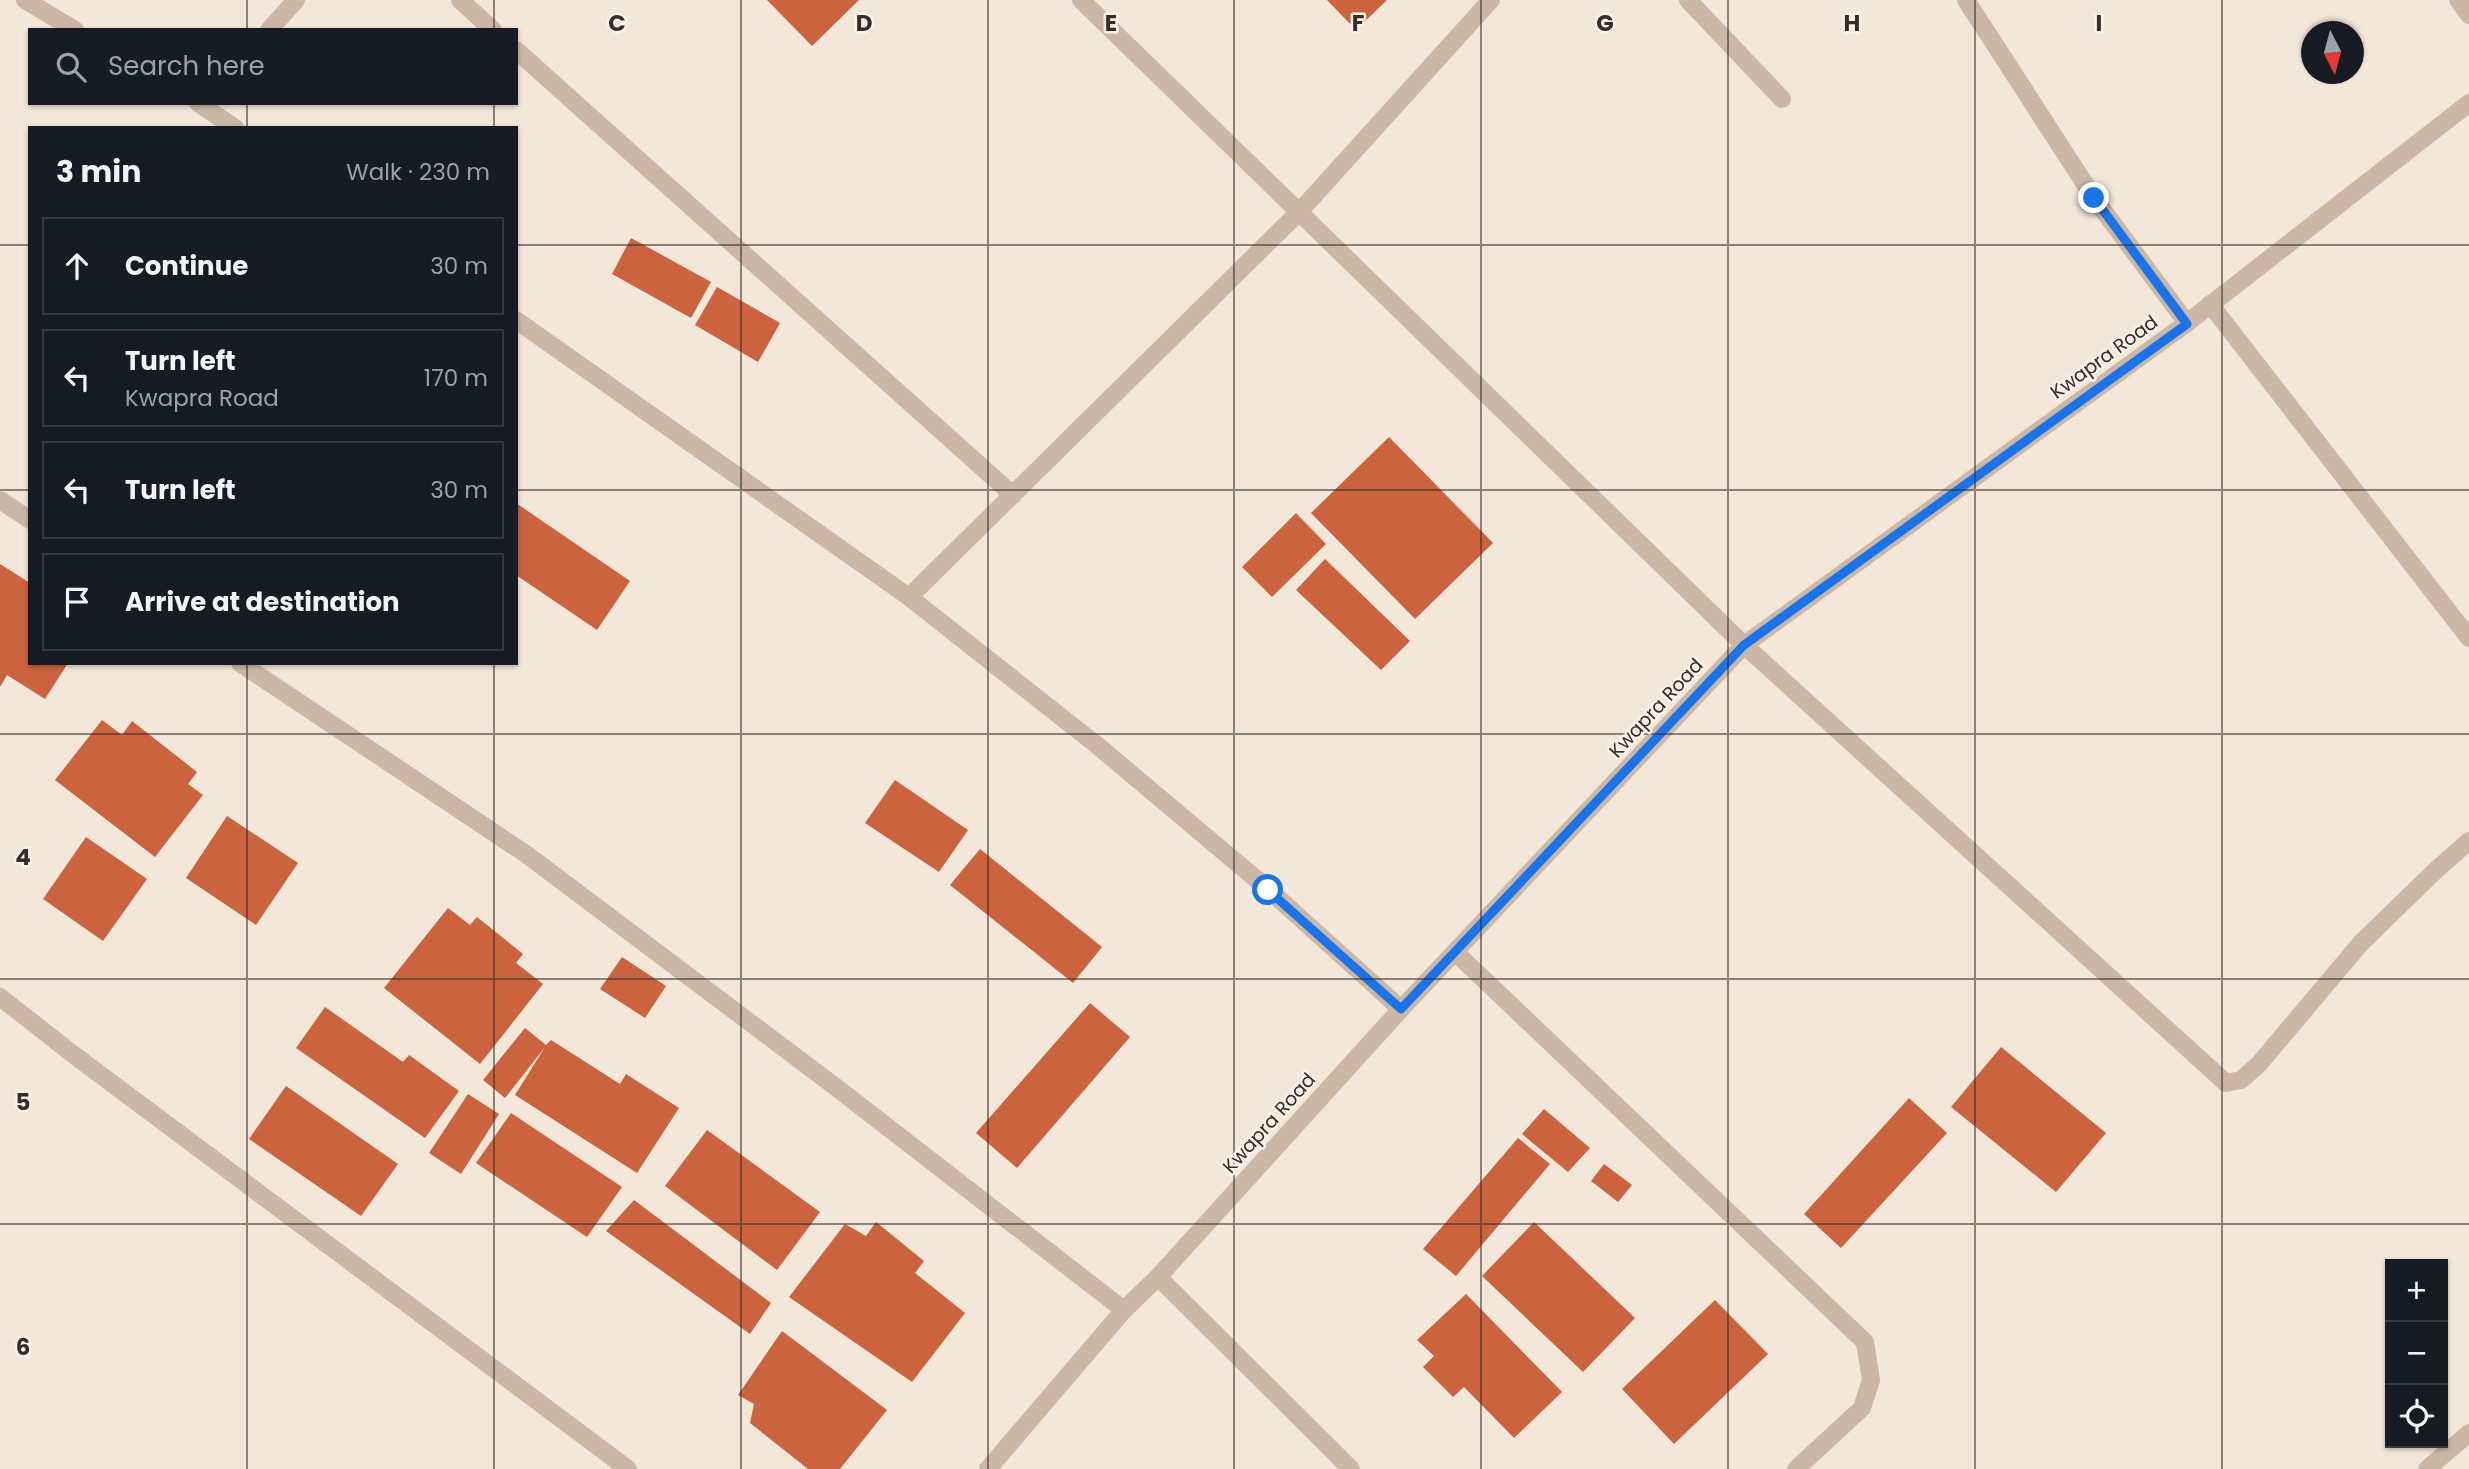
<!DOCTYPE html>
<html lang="en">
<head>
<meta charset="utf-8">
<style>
	:root { --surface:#171b24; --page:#242831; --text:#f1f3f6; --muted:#9ea1a6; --line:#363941 }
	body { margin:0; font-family:Poppins,sans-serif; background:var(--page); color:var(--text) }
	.controls { position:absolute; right:21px; bottom:21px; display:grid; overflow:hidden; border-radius:0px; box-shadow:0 2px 5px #0004 }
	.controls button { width:63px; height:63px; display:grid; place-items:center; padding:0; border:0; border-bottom:2px solid var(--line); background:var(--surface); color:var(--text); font:35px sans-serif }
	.compass { position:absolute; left:2301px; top:21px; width:63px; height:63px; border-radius:50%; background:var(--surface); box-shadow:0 2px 5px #0004; rotate:174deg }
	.stop { position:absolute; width:21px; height:21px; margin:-16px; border:5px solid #1a73e8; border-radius:50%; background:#fff }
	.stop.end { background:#1a73e8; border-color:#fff; box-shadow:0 2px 7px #0008 }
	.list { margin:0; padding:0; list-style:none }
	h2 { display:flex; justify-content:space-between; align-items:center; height:91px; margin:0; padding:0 28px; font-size:30px }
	h2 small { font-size:23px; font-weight:400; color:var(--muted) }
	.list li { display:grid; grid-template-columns:46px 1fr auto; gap:21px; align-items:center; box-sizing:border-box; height:98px; margin:0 14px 14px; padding:0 14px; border:2px solid var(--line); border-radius:0px }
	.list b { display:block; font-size:26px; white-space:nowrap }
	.list p { margin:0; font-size:23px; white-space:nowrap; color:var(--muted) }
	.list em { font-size:23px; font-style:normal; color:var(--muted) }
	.icon { flex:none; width:38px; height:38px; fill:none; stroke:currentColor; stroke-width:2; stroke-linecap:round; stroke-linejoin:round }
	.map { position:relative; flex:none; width:2469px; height:1469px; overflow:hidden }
	.search { position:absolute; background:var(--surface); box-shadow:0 2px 5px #0004; left:28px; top:28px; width:490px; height:77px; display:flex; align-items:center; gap:18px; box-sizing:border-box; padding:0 24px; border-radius:0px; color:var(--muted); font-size:26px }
	.panel { position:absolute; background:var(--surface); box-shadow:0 2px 5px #0004; left:28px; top:126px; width:490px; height:539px; border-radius:0px }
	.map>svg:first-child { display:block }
	.building { fill:#cc633f }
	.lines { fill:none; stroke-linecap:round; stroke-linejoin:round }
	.minor { stroke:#cbb7a5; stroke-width:18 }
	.route { stroke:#1a73e8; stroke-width:9 }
	.grid { fill:none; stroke:#372c27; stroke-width:2; stroke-opacity:0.55 }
	.labels { text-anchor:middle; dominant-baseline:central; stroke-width:5; stroke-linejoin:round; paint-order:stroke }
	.street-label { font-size:19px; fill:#372c27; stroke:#faf1e7 }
	.grid-label { font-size:23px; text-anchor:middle; font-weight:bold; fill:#372c27; stroke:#faf1e7; stroke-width:5; stroke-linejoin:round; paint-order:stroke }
</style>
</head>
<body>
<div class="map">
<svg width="2469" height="1469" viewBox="0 0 2469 1469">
	<rect width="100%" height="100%" fill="#f3e7da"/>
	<g class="building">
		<polygon points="767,0 859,0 812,46"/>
		<polygon points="1327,0 1387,0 1356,30"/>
		<polygon points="631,238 711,282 691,318 612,274"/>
		<polygon points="717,287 780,323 758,362 695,325"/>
		<polygon points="1389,437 1493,543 1415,619 1311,513"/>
		<polygon points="516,503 630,581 597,630 516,575"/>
		<polygon points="1296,513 1326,544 1272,597 1242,567"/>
		<polygon points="1325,559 1410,641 1381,670 1296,590"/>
		<polygon points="0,564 30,583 30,663 68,663 45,699 7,675 0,687"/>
		<polygon points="102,720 122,735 132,721 197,772 188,784 203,795 155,857 55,780"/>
		<polygon points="895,780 968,830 939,872 865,823"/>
		<polygon points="227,816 298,863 256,925 186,878"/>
		<polygon points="86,837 147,879 103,941 43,899"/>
		<polygon points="980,849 1102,947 1073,983 950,885"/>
		<polygon points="448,908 470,925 477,917 523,954 516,963 543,984 480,1064 384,988"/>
		<polygon points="622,957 666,986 645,1018 600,989"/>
		<polygon points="1090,1003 1130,1037 1017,1168 976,1133"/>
		<polygon points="325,1007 403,1062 409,1055 459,1091 425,1138 296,1048"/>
		<polygon points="525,1028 546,1045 551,1040 620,1084 626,1074 679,1108 637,1173 515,1095 545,1047 505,1098 483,1080"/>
		<polygon points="2001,1047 2106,1133 2056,1192 1951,1107"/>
		<polygon points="286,1086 398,1164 361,1216 249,1139"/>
		<polygon points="468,1094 499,1114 461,1174 429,1153"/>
		<polygon points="1909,1098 1947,1133 1841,1248 1804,1214"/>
		<polygon points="1544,1109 1590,1148 1568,1172 1522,1134"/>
		<polygon points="511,1113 622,1187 587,1237 476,1163"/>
		<polygon points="707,1130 820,1212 777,1270 665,1186"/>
		<polygon points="1518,1138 1550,1164 1456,1276 1423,1249"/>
		<polygon points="1604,1164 1632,1185 1618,1202 1591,1181"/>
		<polygon points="634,1200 771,1303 750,1334 606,1231"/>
		<polygon points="876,1222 924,1261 915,1273 965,1313 912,1382 789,1297 845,1224 866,1236"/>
		<polygon points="1534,1222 1635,1318 1583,1372 1482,1276"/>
		<polygon points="1466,1294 1562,1392 1514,1438 1464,1387 1453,1397 1423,1367 1434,1356 1417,1340"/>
		<polygon points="1715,1300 1768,1354 1674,1444 1622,1389"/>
		<polygon points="782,1331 887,1410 840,1469 808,1469 750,1423 754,1404 738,1395"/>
	</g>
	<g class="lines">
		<g class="minor">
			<polyline points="25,0 75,30"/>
			<polyline points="460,0 493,30"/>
			<polyline points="1081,0 1744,645 2226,1083 2241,1080 2259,1064 2361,943 2435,871 2469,841"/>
			<polyline points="1688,0 1782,99"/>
			<polyline points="1966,0 2094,198 2187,323"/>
			<polyline points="2458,0 2469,15"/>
			<polyline points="269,30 296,0"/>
			<polyline points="516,50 1013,495"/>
			<polyline points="198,103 235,128"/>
			<polyline points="2210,304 2469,638"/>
			<polyline points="516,320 909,597 1098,746 1268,889 1401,1009"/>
			<polyline points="0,500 30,520"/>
			<polyline points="909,597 1300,211 1491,0"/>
			<polyline points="240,663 526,854 837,1088 1124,1310"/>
			<polyline points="1455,952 1865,1342 1871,1380 1862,1408 1796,1469"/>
			<polyline points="0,997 74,1055 628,1469"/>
			<polyline points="1158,1277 1351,1469"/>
			<polyline points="988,1469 1124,1310 1158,1277 1401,1009 1744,645 2187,323 2469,103"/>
			<polyline points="2427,1469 2469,1433"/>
		</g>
	</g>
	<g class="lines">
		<polyline class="route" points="1268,890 1401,1009 1744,645 2187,324 2094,198"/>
	</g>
	<path class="grid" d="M247 0V30M494 0V30M741 0V1469M988 0V1469M1234 0V1469M1481 0V1469M1728 0V1469M1975 0V1469M2222 0V1469M247 103V128M494 103V128M0 245H30M516 245H2469M0 490H30M516 490H2469M247 663V1469M494 663V1469M0 734H2469M0 979H2469M0 1224H2469"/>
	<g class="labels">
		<g class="street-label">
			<text transform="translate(2104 357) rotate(-36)">Kwapra Road</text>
			<text transform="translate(1656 708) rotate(-47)">Kwapra Road</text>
			<text transform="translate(1269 1123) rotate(-48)">Kwapra Road</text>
		</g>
	</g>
	<g class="grid-label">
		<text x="617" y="31">C</text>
		<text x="864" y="31">D</text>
		<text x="1111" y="31">E</text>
		<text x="1358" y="31">F</text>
		<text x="1605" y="31">G</text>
		<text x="1852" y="31">H</text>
		<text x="2099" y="31">I</text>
		<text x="23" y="865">4</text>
		<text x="23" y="1110">5</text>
		<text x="23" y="1355">6</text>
	</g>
</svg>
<div class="controls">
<button>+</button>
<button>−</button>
<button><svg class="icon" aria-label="locate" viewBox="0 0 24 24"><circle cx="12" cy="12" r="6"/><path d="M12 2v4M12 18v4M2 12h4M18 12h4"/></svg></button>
</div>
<svg class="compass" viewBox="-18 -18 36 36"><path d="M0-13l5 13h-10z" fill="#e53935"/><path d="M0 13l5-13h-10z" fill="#9ea1a6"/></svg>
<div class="stop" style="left:1268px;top:890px"></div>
<div class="stop end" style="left:2094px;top:198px"></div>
<div class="search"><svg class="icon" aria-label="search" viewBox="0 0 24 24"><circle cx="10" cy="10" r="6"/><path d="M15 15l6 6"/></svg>Search here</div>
<section class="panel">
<h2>3 min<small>Walk · 230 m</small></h2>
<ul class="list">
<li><svg class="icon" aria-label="ahead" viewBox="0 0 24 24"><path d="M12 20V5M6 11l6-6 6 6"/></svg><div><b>Continue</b></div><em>30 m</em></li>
<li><svg class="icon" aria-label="left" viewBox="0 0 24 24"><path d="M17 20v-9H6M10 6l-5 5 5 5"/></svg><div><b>Turn left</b><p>Kwapra Road</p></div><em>170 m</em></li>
<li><svg class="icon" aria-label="left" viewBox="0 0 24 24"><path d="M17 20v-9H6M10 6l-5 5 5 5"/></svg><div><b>Turn left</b></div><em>30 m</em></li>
<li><svg class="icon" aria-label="arrive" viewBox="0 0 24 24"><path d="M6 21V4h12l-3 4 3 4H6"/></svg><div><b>Arrive at destination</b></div></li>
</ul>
</section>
</div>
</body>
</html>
